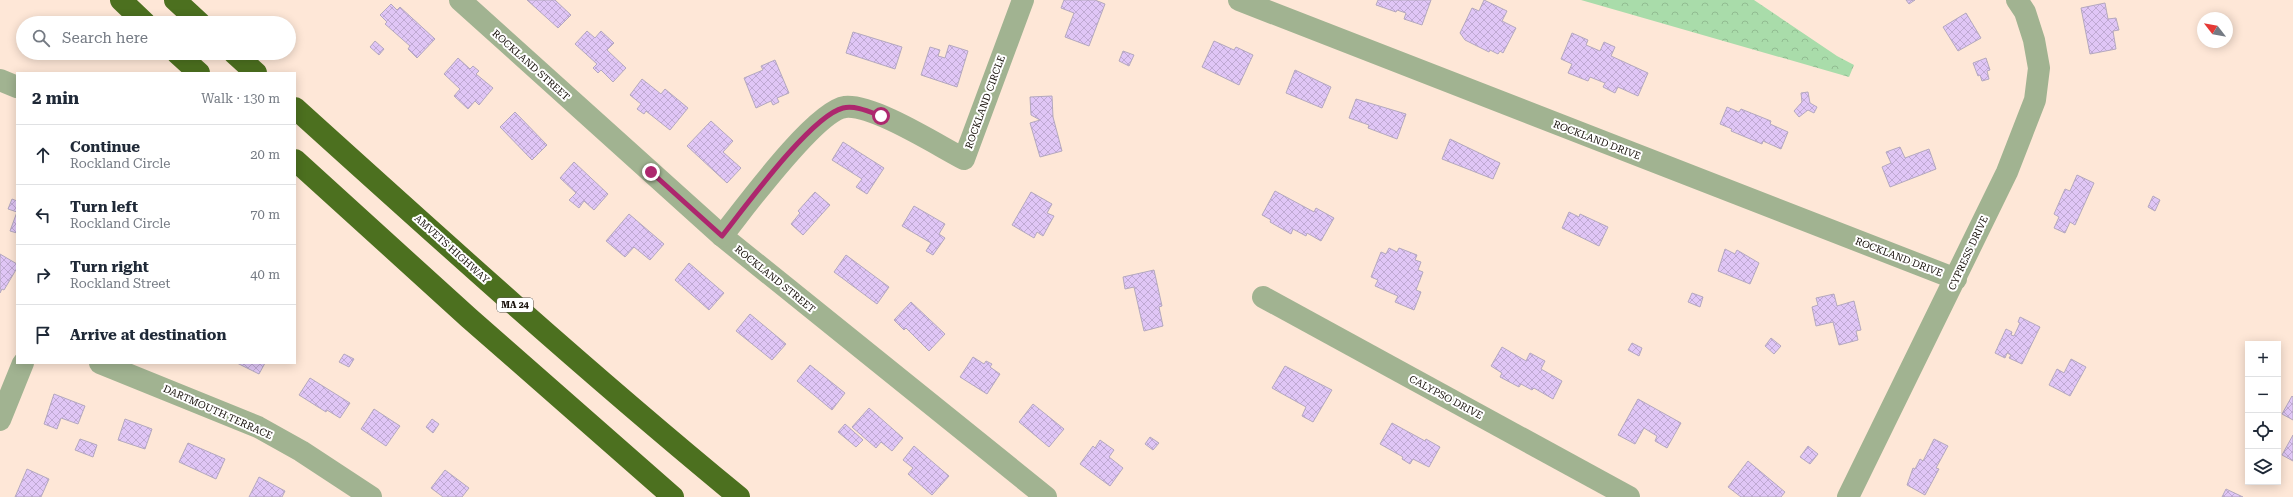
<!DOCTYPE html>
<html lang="en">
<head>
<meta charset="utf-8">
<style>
	:root { --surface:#fff; --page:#f2f2f3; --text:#1f2937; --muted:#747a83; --line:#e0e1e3 }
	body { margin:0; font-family:"Roboto Serif",serif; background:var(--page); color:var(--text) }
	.controls { position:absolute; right:12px; bottom:12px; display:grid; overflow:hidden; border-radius:0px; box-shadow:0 2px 10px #0003 }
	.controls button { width:36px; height:36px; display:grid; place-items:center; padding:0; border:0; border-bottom:1px solid var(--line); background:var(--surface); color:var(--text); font:20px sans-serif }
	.compass { position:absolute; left:2197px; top:12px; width:36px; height:36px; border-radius:50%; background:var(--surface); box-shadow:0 2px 10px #0003; rotate:301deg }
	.stop { position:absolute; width:12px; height:12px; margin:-9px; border:3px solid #ad276e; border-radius:50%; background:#fff }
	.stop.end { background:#ad276e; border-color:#fff; box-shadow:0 1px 4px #0008 }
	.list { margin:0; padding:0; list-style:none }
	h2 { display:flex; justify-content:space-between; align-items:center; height:52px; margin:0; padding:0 16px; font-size:17px }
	h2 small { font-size:13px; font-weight:400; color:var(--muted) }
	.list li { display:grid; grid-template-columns:26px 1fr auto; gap:12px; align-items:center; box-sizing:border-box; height:60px; padding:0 16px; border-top:1px solid var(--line) }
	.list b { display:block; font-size:15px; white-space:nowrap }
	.list p { margin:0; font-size:13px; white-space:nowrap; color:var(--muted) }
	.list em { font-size:13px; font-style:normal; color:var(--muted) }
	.icon { flex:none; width:22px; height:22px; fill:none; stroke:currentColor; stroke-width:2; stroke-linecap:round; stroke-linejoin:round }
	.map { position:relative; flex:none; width:2293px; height:497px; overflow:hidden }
	.search { position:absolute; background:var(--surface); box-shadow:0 2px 10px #0003; left:16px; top:16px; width:280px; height:44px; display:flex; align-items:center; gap:10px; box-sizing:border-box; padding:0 14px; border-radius:22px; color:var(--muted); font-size:15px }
	.panel { position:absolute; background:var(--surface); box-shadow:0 2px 10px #0003; left:16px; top:72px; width:280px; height:292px; border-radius:0px }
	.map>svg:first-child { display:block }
	.forest { fill:url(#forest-crowns) }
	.building { fill:url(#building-cross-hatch); stroke:#b4a8be }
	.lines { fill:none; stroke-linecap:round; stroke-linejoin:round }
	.minor { stroke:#a1b391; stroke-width:22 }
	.highway { stroke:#4c701f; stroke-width:22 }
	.route { stroke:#ad276e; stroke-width:5 }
	.labels { text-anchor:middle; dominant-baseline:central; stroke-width:4; stroke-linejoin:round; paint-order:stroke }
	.shield { fill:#fff; stroke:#5c5753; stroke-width:1 }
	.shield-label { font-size:9px; font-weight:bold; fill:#160f09 }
	.street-label { font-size:10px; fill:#160f09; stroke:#fff }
</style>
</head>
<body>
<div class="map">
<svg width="2293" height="497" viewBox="0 0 2293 497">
	<defs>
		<pattern id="forest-crowns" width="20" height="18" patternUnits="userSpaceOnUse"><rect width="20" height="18" fill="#a9dcaa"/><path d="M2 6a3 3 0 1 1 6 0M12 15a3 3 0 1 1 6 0" fill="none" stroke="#91bc91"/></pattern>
		<pattern id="building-cross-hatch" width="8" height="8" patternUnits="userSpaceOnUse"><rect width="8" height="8" fill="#e0c6f6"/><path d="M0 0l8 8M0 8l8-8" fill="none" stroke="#bfa9d2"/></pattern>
	</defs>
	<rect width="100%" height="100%" fill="#fee7d7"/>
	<polygon class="forest" points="1581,0 1754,0 1837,56 1854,65 1849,77"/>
	<g class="building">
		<polygon points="527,0 555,0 571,15 558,28"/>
		<polygon points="1064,0 1095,0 1105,4 1089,46 1065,37 1074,13 1061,8"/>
		<polygon points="1378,0 1431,0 1422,25 1404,19 1406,13 1397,10 1396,12 1376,5"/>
		<polygon points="1484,0 1507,11 1502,21 1516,28 1503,53 1500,51 1498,54 1490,50 1489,52 1465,40 1460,33 1472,8 1479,11"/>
		<polygon points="1906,0 1915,0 1909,4"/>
		<polygon points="2105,3 2108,19 2116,18 2119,30 2113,31 2116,49 2090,54 2081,8"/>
		<polygon points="391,4 397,10 400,7 435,39 417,58 408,49 410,46 385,24 387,22 380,15"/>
		<polygon points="1966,13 1981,38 1958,51 1943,27"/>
		<polygon points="587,31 595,38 601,31 614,43 607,50 626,68 613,82 601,70 598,73 593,68 597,64 575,44"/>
		<polygon points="853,32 902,47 895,69 846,53"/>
		<polygon points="1572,33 1588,40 1586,45 1600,51 1604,42 1615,47 1611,56 1648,73 1638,96 1618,87 1615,93 1603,87 1605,83 1590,77 1588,81 1568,73 1572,64 1561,59"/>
		<polygon points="375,41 384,49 379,55 370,47"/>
		<polygon points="1214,41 1234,50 1236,47 1253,55 1239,85 1202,67"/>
		<polygon points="949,45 968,51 957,87 921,75 930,47 940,50 938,56 945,58"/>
		<polygon points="1123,51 1134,55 1129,66 1119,61"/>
		<polygon points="458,58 470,69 473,66 479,71 476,74 493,88 479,105 475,101 468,109 454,96 460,89 444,74"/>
		<polygon points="1986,58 1990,70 1987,71 1989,79 1982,81 1980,75 1978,76 1973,63"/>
		<polygon points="775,60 789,93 777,98 779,102 773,105 771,101 756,108 744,78 763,70 761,66"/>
		<polygon points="1295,70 1331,87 1322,108 1286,93"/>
		<polygon points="642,79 661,94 665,89 688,108 670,130 646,111 644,114 637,109 641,104 630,95"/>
		<polygon points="1808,92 1810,103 1817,107 1814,113 1808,110 1799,117 1794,111 1802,102 1801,93"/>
		<polygon points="1052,96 1053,117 1062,151 1040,157 1030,123 1040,120 1031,115 1030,97"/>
		<polygon points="1356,99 1406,114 1397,139 1368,128 1369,125 1349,118"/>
		<polygon points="1727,107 1739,112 1741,109 1771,121 1770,124 1788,132 1781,149 1763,141 1762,144 1731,131 1732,129 1720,124"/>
		<polygon points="515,112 547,145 532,160 500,127"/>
		<polygon points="711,121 733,141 723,152 741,168 727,183 687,146"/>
		<polygon points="1450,139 1500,163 1493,179 1442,159"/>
		<polygon points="843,142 884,168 867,194 856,187 862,179 832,160"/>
		<polygon points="1900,147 1905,158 1929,149 1936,169 1890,187 1882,167 1891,163 1886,152"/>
		<polygon points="574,162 608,194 594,210 584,201 579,208 569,200 576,193 560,178"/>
		<polygon points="2077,175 2094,183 2075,225 2070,222 2065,233 2054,228 2059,217 2054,214 2065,189 2070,191"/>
		<polygon points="1275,191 1314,212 1316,208 1334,218 1321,241 1307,233 1306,236 1293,229 1291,234 1270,222 1271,220 1262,215"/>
		<polygon points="815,192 830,205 803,235 791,224 800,213 798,211"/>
		<polygon points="1031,192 1052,204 1047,213 1054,216 1043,236 1037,232 1034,238 1012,225"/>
		<polygon points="2153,196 2160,200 2155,211 2148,207"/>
		<polygon points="12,199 17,201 17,233 10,231 17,212 8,209"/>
		<polygon points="914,206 945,224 939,234 945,238 933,255 926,251 931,243 902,226"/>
		<polygon points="1569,212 1579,217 1580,214 1608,227 1599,246 1562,228"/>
		<polygon points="629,214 664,244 650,260 634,247 625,257 606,241"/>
		<polygon points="1389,248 1397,252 1399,248 1417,255 1415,260 1421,262 1418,270 1423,272 1416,290 1421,292 1414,310 1395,302 1398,296 1375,286 1378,280 1371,277 1381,252 1386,254"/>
		<polygon points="1725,249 1735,254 1737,250 1759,263 1750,284 1718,271"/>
		<polygon points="0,254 17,264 17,268 4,290 2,289 0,293"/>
		<polygon points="846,255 889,287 877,304 834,272"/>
		<polygon points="689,263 724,293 709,310 675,280"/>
		<polygon points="1154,270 1162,306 1159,307 1163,326 1144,331 1134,287 1125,289 1123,277"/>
		<polygon points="1692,293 1703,297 1700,307 1688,302"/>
		<polygon points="1834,294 1837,306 1854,301 1861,330 1856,331 1858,340 1839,345 1833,322 1816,326 1812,307 1818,305 1816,298"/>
		<polygon points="911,302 945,334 929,351 906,328 904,330 894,320"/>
		<polygon points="750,314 786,344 772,360 736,331"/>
		<polygon points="2020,317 2040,327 2022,364 2009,358 2011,355 2007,353 2005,358 1995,353 2006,329 2012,332 2011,335 2014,336 2020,323 2018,322"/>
		<polygon points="1771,338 1781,346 1774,354 1765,346"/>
		<polygon points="1632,343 1642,348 1639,356 1628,350"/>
		<polygon points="1502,347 1526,361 1530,353 1545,361 1541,369 1562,381 1553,399 1534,388 1532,390 1521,384 1519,387 1500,377 1502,373 1491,366"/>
		<polygon points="344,354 354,359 349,367 339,362"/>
		<polygon points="973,357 984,364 986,361 992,364 990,367 1000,374 987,394 960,377"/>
		<polygon points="2071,359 2086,367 2070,396 2049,385 2057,369 2064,373"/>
		<polygon points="237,363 265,363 259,374"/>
		<polygon points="810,365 845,393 832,410 797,381"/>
		<polygon points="1285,366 1332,390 1313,422 1302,416 1306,407 1272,388"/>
		<polygon points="310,378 350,403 340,418 327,410 326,412 299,395"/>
		<polygon points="54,394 85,406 78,424 61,418 57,429 44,424"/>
		<polygon points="2292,396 2293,397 2293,420 2282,414"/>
		<polygon points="1638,399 1681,423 1667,448 1655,441 1657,436 1644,428 1635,444 1618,435"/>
		<polygon points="1033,404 1064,429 1049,447 1019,422"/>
		<polygon points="869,408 903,438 892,451 881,442 876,448 852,427"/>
		<polygon points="374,409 400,426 386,446 361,429"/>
		<polygon points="125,419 152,429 145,449 118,440"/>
		<polygon points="432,419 439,424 433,433 426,427"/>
		<polygon points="1392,423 1425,441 1426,439 1440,447 1429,467 1413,459 1410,464 1402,459 1403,457 1380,444"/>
		<polygon points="845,424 863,440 856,447 838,432"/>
		<polygon points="2293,435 2293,461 2282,455"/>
		<polygon points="1150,437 1159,443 1153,450 1145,444"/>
		<polygon points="80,439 97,445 93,457 75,450"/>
		<polygon points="1934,439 1948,446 1936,468 1939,469 1925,495 1907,485 1913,468 1915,469 1920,459 1923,461"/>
		<polygon points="1100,440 1114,450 1109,457 1123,468 1110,486 1080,464 1093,446 1095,448"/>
		<polygon points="188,443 225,459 216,479 179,462"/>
		<polygon points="914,446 949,476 932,495 908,474 913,468 903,460"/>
		<polygon points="1808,446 1818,454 1810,464 1800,457"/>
		<polygon points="1748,461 1785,492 1781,497 1741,497 1728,487"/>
		<polygon points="27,469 49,479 41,497 15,497"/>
		<polygon points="445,470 469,488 462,497 443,497 431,488"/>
		<polygon points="259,477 285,491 282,497 249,497"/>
		<polygon points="2226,489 2243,497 2222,497"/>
	</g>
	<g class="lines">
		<g class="minor">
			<polyline points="460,0 722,236 1046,497"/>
			<polyline points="1239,0 1956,279"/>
			<polyline points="0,80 17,87"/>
			<path d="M722 236C743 210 815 111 845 107 873 104 937 145 964 159L1023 0"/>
			<polyline points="1263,297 1629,497"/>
			<polyline points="100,363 258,427 301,451 371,497"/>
			<polyline points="0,420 23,363"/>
			<polyline points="1848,497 2007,172 2035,100 2039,68 2034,40 2025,12 2017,0"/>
		</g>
		<g class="highway">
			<polyline points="121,0 145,23"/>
			<polyline points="175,0 200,23"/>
			<polyline points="177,53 199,73"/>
			<polyline points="234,53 256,73"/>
			<path d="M295 108C441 240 587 372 739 497"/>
			<polyline points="295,160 469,318 673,497"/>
		</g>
	</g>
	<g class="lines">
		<path class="route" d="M651 172 722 236C745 207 811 116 843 108 855 105 870 112 881 116"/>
	</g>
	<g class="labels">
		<rect class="shield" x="497" y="298" width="36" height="14" rx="3"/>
		<g class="shield-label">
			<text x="515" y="305">MA 24</text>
		</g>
		<g class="street-label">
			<text transform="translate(531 65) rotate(42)">ROCKLAND STREET</text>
			<text transform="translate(985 102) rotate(-70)">ROCKLAND CIRCLE</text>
			<text transform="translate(1597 140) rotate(21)">ROCKLAND DRIVE</text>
			<text transform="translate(452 249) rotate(42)">AMVETS HIGHWAY</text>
			<text transform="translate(1968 253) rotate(-65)">CYPRESS DRIVE</text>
			<text transform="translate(1899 257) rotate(21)">ROCKLAND DRIVE</text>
			<text transform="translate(775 279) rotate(39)">ROCKLAND STREET</text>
			<text transform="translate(1446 397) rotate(28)">CALYPSO DRIVE</text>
			<text transform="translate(218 412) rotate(24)">DARTMOUTH TERRACE</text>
		</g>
	</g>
</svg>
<div class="controls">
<button>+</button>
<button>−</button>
<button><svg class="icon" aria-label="locate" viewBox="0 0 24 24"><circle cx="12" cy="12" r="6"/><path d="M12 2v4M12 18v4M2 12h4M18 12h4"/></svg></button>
<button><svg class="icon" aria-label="layers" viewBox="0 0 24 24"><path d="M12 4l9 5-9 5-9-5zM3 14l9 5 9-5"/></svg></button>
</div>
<svg class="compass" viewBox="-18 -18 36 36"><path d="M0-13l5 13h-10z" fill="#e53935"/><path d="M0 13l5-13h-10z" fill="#747a83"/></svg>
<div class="stop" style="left:881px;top:116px"></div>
<div class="stop end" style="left:651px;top:172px"></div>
<div class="search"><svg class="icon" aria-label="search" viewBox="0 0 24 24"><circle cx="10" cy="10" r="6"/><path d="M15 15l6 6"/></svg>Search here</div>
<section class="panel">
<h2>2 min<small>Walk · 130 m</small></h2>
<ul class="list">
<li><svg class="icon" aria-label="ahead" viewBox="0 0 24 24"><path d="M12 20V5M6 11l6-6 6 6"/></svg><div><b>Continue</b><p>Rockland Circle</p></div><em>20 m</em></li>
<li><svg class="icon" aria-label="left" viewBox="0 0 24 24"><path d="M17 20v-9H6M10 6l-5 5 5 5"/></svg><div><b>Turn left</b><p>Rockland Circle</p></div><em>70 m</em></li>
<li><svg class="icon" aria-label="right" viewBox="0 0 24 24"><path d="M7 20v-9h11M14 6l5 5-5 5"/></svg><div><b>Turn right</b><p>Rockland Street</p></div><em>40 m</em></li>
<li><svg class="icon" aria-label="arrive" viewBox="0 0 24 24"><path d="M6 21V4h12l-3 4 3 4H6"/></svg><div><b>Arrive at destination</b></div></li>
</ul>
</section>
</div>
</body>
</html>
